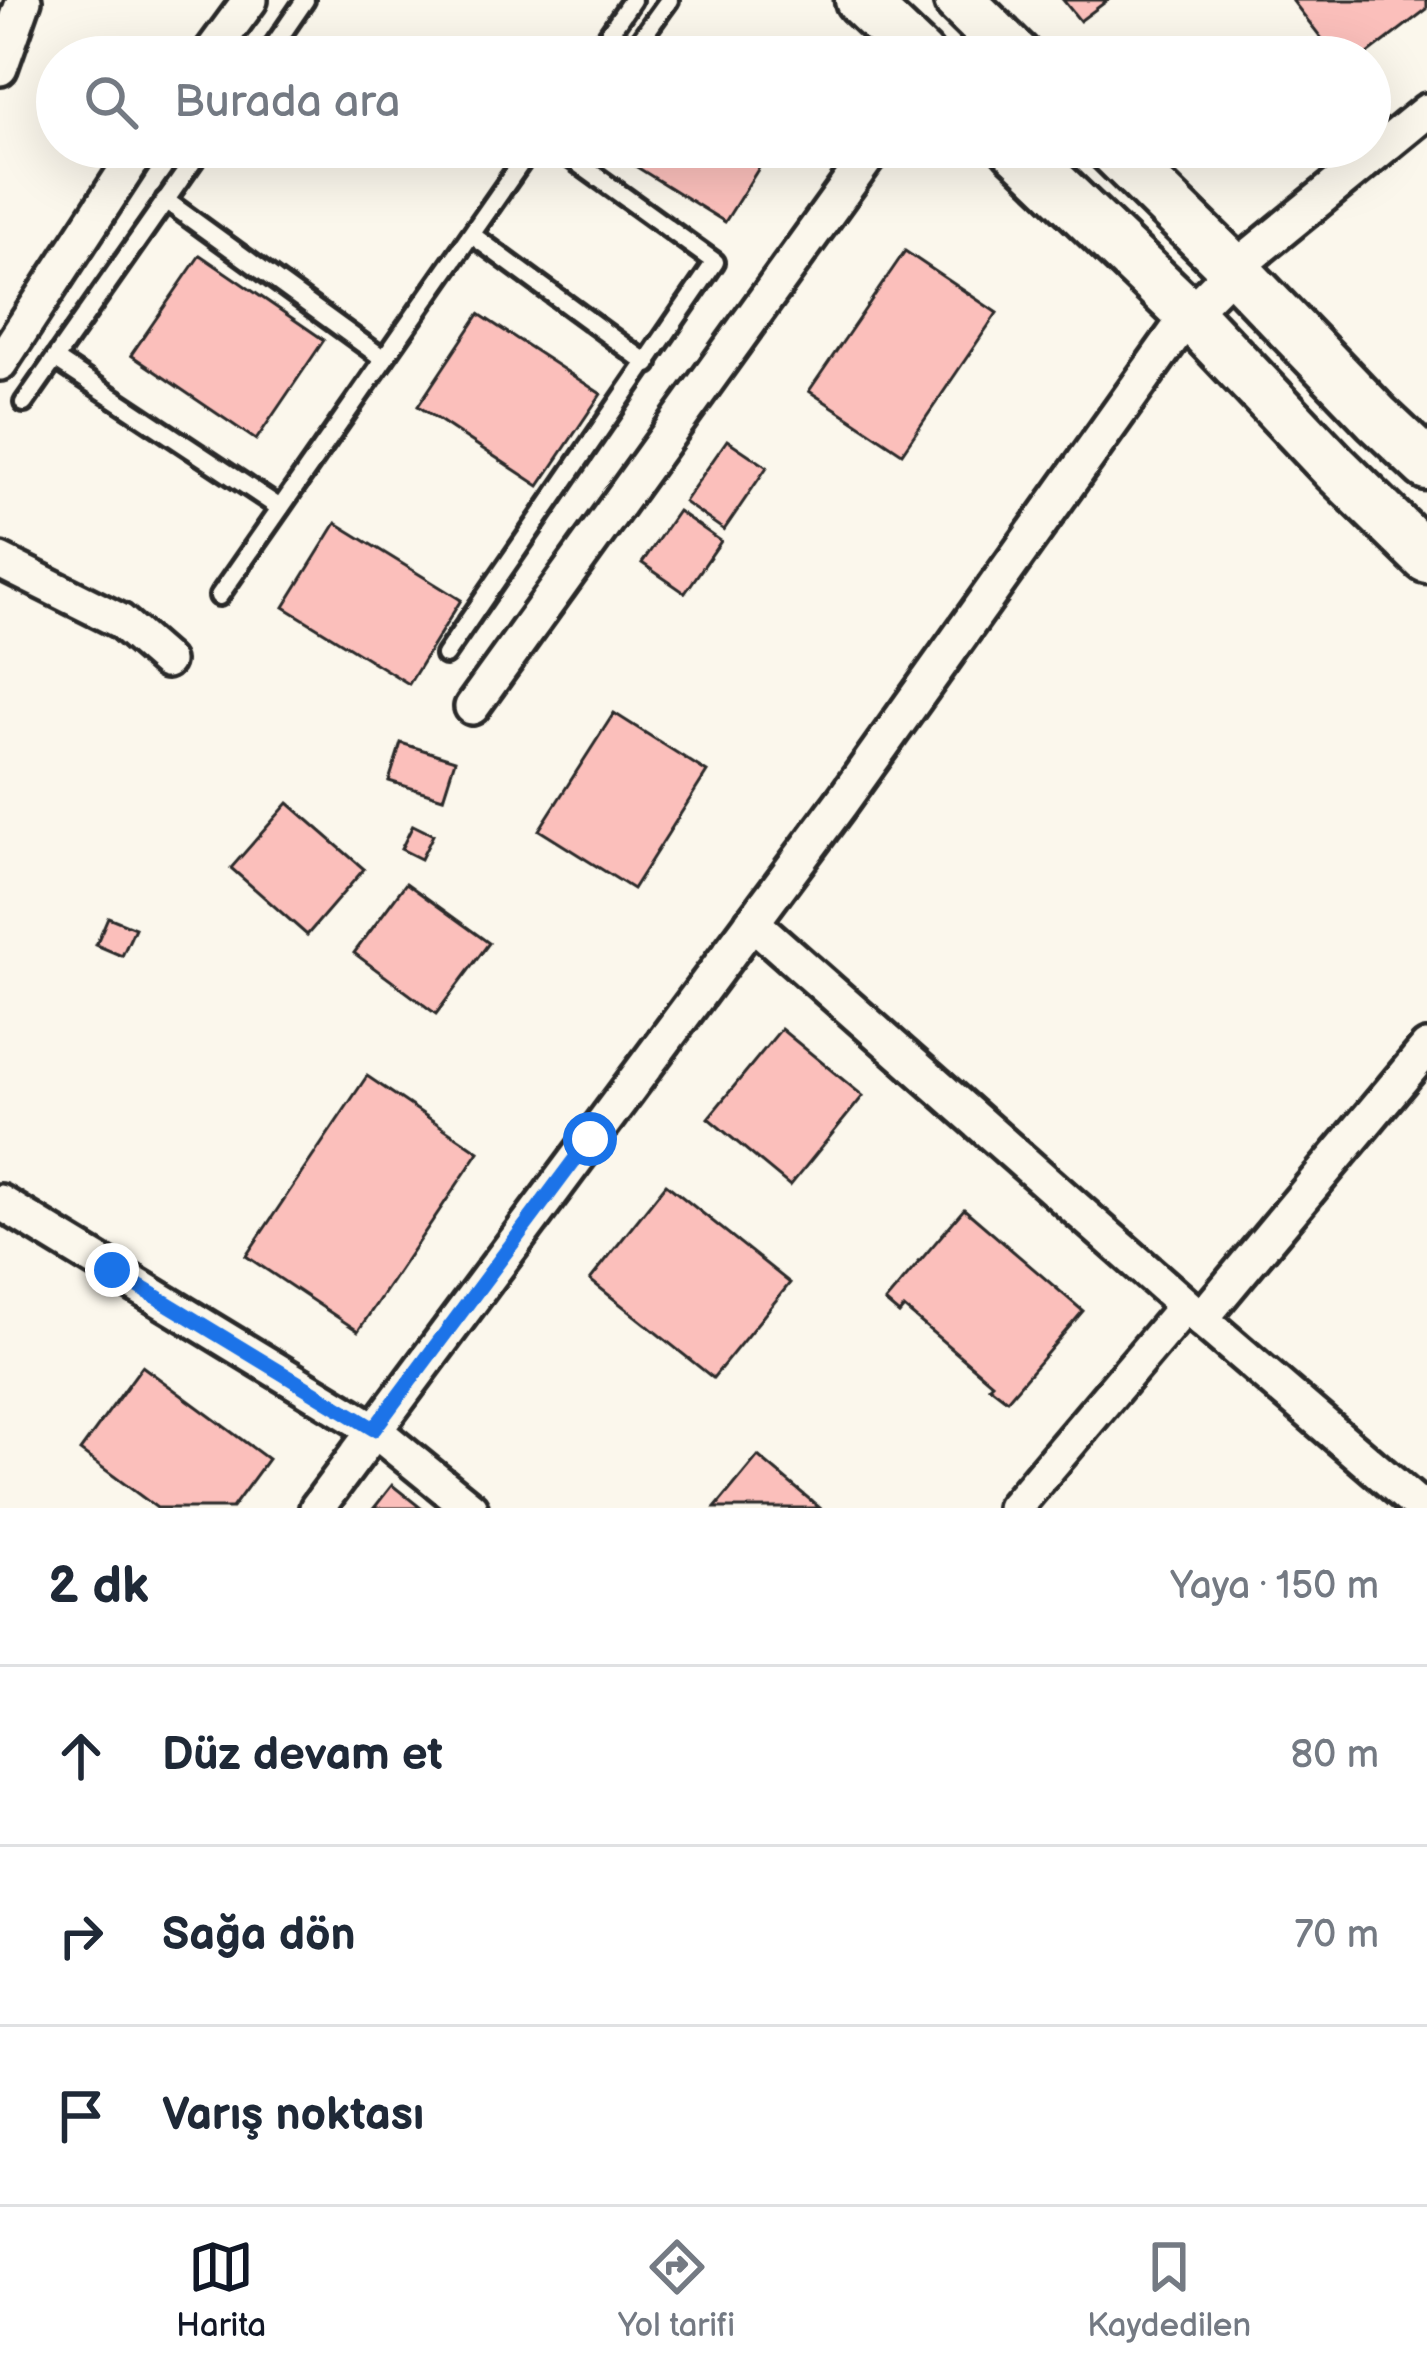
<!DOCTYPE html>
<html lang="tr">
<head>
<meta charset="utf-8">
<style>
	:root { --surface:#fff; --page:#f2f2f3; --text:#1f2937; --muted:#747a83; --line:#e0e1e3; --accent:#111827 }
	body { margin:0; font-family:"Balsamiq Sans",sans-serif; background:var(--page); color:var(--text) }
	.stop { position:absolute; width:36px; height:36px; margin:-27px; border:9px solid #1a73e8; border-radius:50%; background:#fff }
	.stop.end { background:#1a73e8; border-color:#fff; box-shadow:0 3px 12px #0008 }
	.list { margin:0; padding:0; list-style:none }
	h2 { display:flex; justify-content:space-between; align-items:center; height:156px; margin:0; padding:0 48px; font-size:51px }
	h2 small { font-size:39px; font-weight:400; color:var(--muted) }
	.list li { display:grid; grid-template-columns:78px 1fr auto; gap:36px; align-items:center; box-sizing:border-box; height:180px; padding:0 48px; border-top:3px solid var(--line) }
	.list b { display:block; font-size:45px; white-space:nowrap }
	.list em { font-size:39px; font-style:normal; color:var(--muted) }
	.icon { flex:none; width:66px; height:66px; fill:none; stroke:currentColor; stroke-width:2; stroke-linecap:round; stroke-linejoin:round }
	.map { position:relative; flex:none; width:1427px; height:1508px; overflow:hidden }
	.search { position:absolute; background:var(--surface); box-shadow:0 12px 48px #0002; left:36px; right:36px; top:36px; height:132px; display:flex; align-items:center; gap:30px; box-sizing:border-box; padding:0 42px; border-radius:66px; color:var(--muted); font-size:45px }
	.sheet { height:696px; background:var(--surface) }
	nav { display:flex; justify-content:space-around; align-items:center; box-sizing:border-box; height:168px; border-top:3px solid var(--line); background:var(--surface); font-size:33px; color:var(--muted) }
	nav a { display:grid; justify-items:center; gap:6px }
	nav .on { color:var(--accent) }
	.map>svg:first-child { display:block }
	.building { fill:#fbbfbb; stroke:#2b2b2b; stroke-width:3 }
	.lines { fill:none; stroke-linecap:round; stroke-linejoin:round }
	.service-casing { stroke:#2b2b2b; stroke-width:26 }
	.minor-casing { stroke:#2b2b2b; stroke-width:42 }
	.secondary-casing { stroke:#2b2b2b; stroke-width:57 }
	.service { stroke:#fbf7ec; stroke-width:16 }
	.minor { stroke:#fbf7ec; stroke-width:33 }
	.secondary { stroke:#fbf7ec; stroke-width:48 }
	.route { stroke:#1a73e8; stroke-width:15 }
</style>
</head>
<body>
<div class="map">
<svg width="1427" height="1508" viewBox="0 0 1427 1508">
	<rect width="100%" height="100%" fill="#fbf7ec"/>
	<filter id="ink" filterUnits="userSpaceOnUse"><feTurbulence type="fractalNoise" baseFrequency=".00833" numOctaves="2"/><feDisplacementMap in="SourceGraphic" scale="24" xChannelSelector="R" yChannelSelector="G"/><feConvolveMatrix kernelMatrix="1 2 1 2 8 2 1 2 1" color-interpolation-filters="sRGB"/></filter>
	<g filter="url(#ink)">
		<g class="building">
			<polygon points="1063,0 1108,0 1080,21"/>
			<polygon points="1292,0 1427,0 1427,9 1364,57 1336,57"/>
			<polygon points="642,147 772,147 725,222 632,164"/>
			<polygon points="905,251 997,313 902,453 809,391"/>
			<polygon points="200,255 324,340 256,440 131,355"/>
			<polygon points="479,314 601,394 539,486 418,406"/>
			<polygon points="727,440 767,467 724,530 684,502"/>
			<polygon points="678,511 721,541 685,593 642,563"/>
			<polygon points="336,523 461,600 409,684 284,607"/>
			<polygon points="614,713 707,772 633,889 539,830"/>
			<polygon points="401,743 455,760 443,798 389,781"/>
			<polygon points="288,803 364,869 307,935 231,868"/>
			<polygon points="413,825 433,835 421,859 401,849"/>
			<polygon points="406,883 489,943 436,1014 354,953"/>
			<polygon points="108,917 135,928 122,956 96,945"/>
			<polygon points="781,1029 863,1096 790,1186 708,1118"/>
			<polygon points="367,1076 479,1152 358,1331 246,1256"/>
			<polygon points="666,1184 790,1283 713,1378 590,1280"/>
			<polygon points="964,1209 1083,1311 1007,1400 989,1386 992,1383 904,1308 899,1314 885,1302"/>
			<polygon points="142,1366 268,1459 232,1508 157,1508 80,1451"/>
			<polygon points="758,1456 820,1508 715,1508"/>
			<polygon points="392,1485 421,1508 374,1508"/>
		</g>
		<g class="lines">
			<defs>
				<g id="service">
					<polyline points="266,57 305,0"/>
					<polyline points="593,57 632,0"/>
					<polyline points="628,57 669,0"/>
					<polyline points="165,200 384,359"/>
					<polyline points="472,235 648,364"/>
					<polyline points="55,359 280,508"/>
					<polyline points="24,403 203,147"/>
					<polyline points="219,596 532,147"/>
					<polyline points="445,655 715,262 561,151 564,147"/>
				</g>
				<g id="minor">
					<polyline points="208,57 250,0"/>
					<polyline points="0,68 24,0"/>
					<polyline points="0,363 141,147"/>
					<polyline points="0,561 120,621 166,661"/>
					<polyline points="472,707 875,147"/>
					<polyline points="752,922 1201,1319"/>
					<polyline points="0,1202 373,1429 470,1508"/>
					<polyline points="317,1508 841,803 1189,314 1234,269 1427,111"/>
					<polyline points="1014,1508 1185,1306"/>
					<polyline points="1421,1508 1201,1319 1427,1048"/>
				</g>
				<g id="secondary">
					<polyline points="860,0 920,57"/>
					<polyline points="959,0 1017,57"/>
					<polyline points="1015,147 1189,314 1335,468 1427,558"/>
					<polyline points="1110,147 1234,269 1377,418 1427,465"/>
				</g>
			</defs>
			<use href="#service" class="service-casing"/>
			<use href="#minor" class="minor-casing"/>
			<use href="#secondary" class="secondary-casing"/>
			<use href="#service" class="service"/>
			<use href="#minor" class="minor"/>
			<use href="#secondary" class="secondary"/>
		</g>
	</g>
	<g class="lines" filter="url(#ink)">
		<polyline class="route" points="112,1270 374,1429 590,1139"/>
	</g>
</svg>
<div class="stop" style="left:590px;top:1139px"></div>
<div class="stop end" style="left:112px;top:1270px"></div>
<div class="search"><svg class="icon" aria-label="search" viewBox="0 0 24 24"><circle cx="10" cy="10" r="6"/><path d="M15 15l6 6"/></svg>Burada ara</div>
</div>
<section class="sheet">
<h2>2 dk<small>Yaya · 150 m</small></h2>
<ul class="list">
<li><svg class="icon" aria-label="ahead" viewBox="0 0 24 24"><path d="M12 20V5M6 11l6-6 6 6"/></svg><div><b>Düz devam et</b></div><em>80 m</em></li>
<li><svg class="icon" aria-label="right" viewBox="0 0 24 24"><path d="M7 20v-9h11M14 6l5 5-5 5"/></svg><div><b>Sağa dön</b></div><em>70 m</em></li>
<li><svg class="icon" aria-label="arrive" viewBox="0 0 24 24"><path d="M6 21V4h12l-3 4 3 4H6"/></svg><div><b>Varış noktası</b></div></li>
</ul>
</section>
<nav>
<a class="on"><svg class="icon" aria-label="map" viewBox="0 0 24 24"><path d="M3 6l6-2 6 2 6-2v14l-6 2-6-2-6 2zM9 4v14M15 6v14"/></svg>Harita</a>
<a><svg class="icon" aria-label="directions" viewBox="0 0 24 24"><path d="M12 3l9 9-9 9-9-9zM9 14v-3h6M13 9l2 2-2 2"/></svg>Yol tarifi</a>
<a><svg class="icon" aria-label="saved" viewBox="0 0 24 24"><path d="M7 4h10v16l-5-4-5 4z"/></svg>Kaydedilen</a>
</nav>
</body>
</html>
